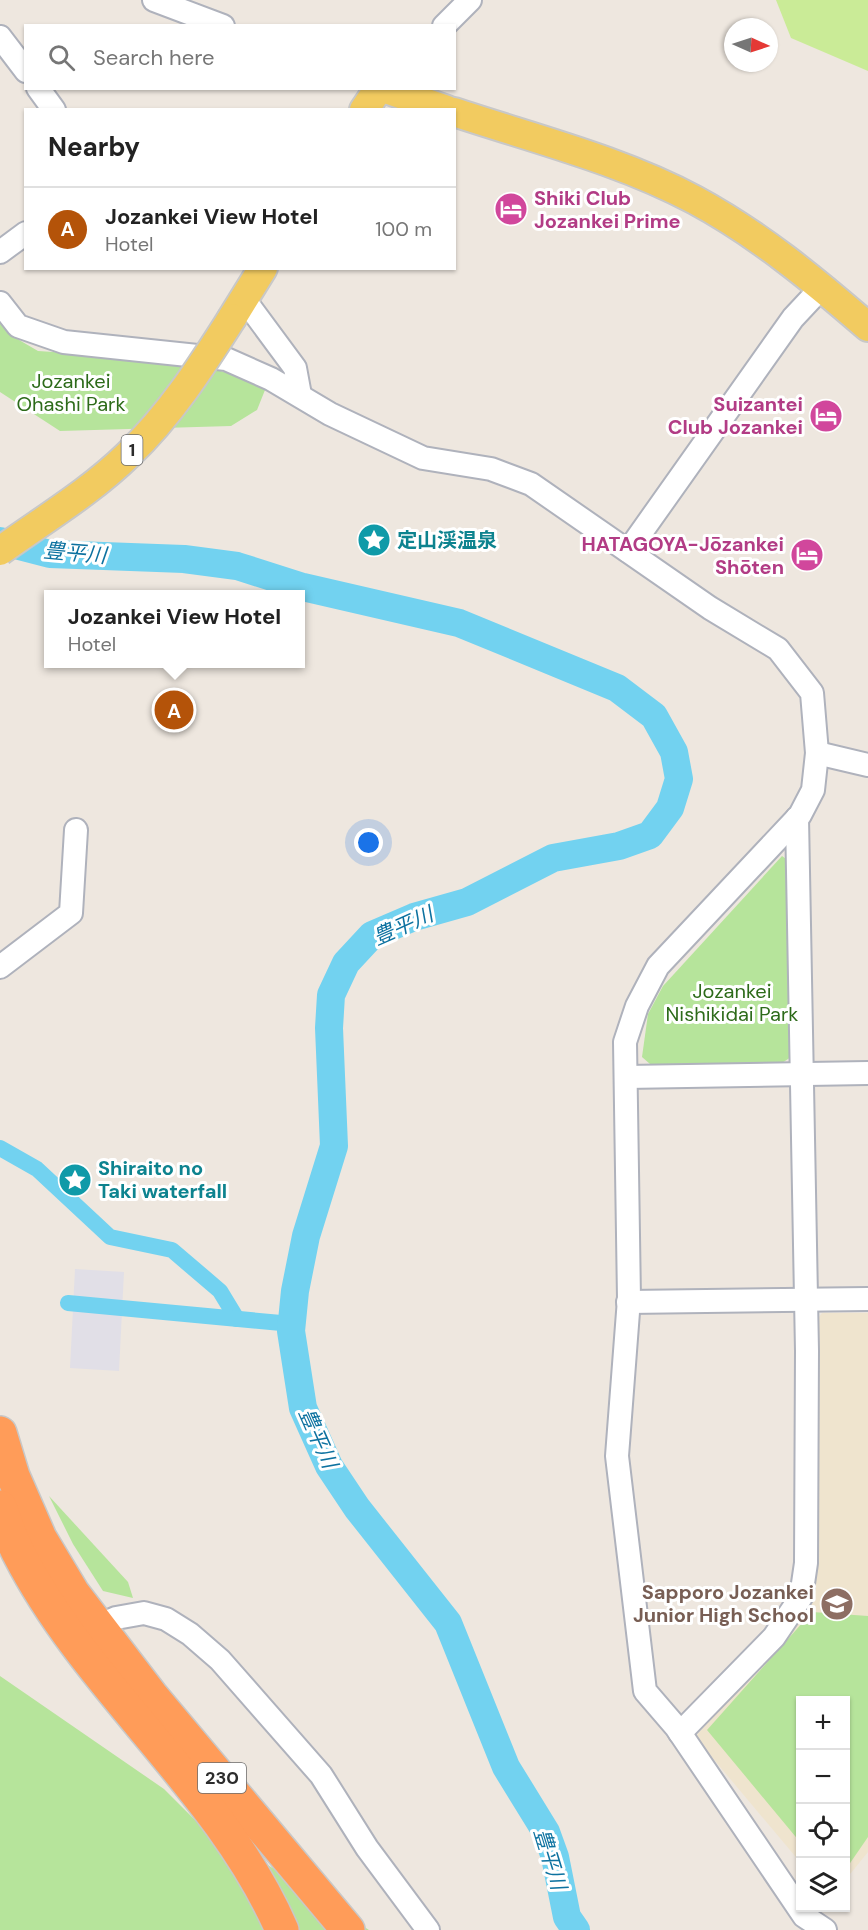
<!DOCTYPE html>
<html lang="en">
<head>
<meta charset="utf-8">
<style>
	:root { --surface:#fff; --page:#f2f2f2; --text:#222; --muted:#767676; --line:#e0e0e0; --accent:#b45309 }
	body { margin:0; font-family:"DM Sans","Noto Sans JP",sans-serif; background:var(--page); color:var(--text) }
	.controls { position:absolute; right:18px; bottom:18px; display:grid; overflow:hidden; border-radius:0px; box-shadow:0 2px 4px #0004 }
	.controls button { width:54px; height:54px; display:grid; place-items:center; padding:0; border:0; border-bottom:2px solid var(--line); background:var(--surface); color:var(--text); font:30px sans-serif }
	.compass { position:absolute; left:724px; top:18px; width:54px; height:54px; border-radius:50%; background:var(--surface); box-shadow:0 2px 4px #0004; rotate:93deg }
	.you { position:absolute; left:369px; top:843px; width:21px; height:21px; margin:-15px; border:4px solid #fff; border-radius:50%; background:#1a73e8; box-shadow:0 0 0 9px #1a73e833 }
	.badge { display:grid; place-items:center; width:39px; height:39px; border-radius:50%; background:var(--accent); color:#fff; font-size:20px; font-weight:700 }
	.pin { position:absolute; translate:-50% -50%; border:3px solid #fff; box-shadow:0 2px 6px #0006 }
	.popup { position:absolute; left:44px; top:590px; width:261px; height:78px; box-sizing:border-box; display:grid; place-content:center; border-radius:0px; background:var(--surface); filter:drop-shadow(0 2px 4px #0005); font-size:20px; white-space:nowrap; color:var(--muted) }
	.popup b { font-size:22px; color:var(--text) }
	.popup::after { content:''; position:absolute; left:50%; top:100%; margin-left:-12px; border:12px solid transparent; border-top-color:var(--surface) }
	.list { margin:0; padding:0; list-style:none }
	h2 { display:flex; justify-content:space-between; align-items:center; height:78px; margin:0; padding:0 24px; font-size:26px }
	h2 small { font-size:20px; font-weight:400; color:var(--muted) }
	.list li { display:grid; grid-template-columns:39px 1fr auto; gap:18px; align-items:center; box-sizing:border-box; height:84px; padding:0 24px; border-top:2px solid var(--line) }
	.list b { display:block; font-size:22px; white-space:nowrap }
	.list p { margin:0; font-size:20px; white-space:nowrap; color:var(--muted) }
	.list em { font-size:20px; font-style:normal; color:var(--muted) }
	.icon { flex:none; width:33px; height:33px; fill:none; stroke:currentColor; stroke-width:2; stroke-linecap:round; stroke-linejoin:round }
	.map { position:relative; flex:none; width:868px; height:1930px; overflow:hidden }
	.search { position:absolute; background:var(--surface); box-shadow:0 2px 4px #0004; left:24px; top:24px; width:432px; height:66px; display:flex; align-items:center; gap:15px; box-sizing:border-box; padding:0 21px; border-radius:0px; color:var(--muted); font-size:22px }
	.panel { position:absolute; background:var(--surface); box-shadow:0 2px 4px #0004; left:24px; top:108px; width:432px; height:162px; border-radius:0px }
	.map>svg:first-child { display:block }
	.industrial { fill:#e1dfe7 }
	.education { fill:#efe4ce }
	.green { fill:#b6e49b }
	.pitch { fill:#caeb97 }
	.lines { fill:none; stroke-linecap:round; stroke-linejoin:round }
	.canal { stroke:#72d2f0; stroke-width:16 }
	.river { stroke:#72d2f0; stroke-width:28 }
	.minor-casing { stroke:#afb2bc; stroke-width:26 }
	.major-casing { stroke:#c8c8c8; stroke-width:32 }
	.highway-casing { stroke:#c8c8c8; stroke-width:36 }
	.minor { stroke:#fff; stroke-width:22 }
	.major { stroke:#f2cb60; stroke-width:28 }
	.highway { stroke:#ff9c59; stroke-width:33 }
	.major-bridge-casing { stroke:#c8c8c8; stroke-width:32; stroke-linecap:butt }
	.major-bridge { stroke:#f2cb60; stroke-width:28 }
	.labels { text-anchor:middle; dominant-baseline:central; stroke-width:6; stroke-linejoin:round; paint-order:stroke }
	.shield { fill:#fff; stroke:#6b6b6b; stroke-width:1.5 }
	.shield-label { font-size:18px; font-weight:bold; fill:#2c2c2c }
	.hotel-label { font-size:20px; font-weight:bold; fill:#b23c85; stroke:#fff; text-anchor:end }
	.park-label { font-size:20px; fill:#2d6b1a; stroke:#fff }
	.culture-label { font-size:20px; font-weight:bold; fill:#0d838f; stroke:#fff; text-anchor:start }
	.education-label { font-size:20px; font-weight:bold; fill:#785e54; stroke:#fff; text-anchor:end }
	.water-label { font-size:21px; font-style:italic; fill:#0d72a0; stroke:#fff }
</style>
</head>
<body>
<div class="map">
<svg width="868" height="1930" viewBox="0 0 868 1930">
	<rect width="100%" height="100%" fill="#eee7df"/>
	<polygon class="industrial" points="75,1269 124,1272 119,1371 70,1368"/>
	<polygon class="education" points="822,1313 868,1313 868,1852 851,1873 846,1876 846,1700 800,1700 800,1862 695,1737 800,1619 815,1322"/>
	<g class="green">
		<polygon points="0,318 14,337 38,351 175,360 249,378 265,390 257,410 231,426 60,431 0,392"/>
		<polygon points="782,856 793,864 794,1055 779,1065 650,1064 642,1057 648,1014 663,986"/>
		<polygon points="49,1496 128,1582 133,1598 103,1591 73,1544"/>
		<polygon points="812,1612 868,1616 868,1837 846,1869 846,1700 800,1700 800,1842 707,1730"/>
		<polygon points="0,1676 164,1789 231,1856 257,1858 369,1930 0,1930"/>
	</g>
	<polygon class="pitch" points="776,0 868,0 868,71 791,38"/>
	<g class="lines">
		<g class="canal">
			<polyline points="0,1148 37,1169 110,1237 172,1250 220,1291 237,1319"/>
			<polyline points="68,1303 292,1324"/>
		</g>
		<polyline class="river" points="0,541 50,554 184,559 237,566 303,587 459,623 617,688 654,716 674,752 679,779 670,808 650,835 619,846 553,858 467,902 414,917 372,935 346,963 331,995 329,1028 334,1146 306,1236 295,1291 291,1331 303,1408 329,1466 357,1508 448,1623 506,1767 546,1832 555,1857 567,1917 576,1930"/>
		<defs>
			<g id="minor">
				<polyline points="154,0 223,26"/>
				<polyline points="444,26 470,0"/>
				<polyline points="0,37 26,71"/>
				<polyline points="38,88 54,110"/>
				<polyline points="0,252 26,233"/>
				<polyline points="244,299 295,368 300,395"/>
				<polyline points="0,303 18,326 64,342 226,359 271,379 330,414 423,458 491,469 531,484 710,608 778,649 812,693 817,753 813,790 800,815 658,966 637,1006 625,1042 629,1299 617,1456 645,1691 676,1727 804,1916 825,1930"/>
				<polyline points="628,551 793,318 822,287"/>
				<polyline points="817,753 868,765"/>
				<polyline points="0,967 71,913 76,830"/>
				<polyline points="626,1077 868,1073"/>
				<polyline points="628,1302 868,1299"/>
				<polyline points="86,1631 116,1618 144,1613 166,1619 190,1634 220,1660 321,1775 367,1848 428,1930"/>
				<polyline points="680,1733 774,1637 801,1597 806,1563 807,1351 797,818"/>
			</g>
			<g id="major">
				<polyline points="383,88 447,110"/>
				<polyline points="364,110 379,88"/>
				<path d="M454 112C535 139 620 160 695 200 758 234 814 280 868 327"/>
				<polyline points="232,318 263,268"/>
			</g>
			<g id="highway">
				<polyline points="0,1433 13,1476 40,1538 73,1593 151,1695 348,1930"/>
				<path d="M0 1507C6 1523 11 1539 19 1554 89 1691 220 1788 282 1930"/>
			</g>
		</defs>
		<use href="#minor" class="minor-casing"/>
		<use href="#major" class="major-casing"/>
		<use href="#highway" class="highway-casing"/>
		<use href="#minor" class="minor"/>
		<use href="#major" class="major"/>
		<use href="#highway" class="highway"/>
		<defs>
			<path id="major-bridge" d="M0 551C43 520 90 492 128 455 170 415 201 367 232 318"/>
		</defs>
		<use href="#major-bridge" class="major-bridge-casing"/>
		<use href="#major-bridge" class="major-bridge"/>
	</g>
	<defs>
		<symbol id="hotel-disc" viewBox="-11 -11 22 22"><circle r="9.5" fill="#d1479c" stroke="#fff"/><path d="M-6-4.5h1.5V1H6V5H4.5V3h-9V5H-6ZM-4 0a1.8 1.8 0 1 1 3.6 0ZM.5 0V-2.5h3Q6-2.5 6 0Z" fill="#fff"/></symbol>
		<symbol id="sight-disc" viewBox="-11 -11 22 22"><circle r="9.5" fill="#0f9aa8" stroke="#fff"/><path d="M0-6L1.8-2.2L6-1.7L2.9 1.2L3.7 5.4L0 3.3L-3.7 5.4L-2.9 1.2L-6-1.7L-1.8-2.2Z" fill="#fff"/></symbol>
		<symbol id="school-disc" viewBox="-11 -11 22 22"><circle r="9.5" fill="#8d6e63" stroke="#fff"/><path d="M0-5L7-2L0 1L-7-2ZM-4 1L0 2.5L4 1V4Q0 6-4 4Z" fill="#fff"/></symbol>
	</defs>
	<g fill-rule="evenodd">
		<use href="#hotel-disc" x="492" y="190" width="38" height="38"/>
		<use href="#hotel-disc" x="807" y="397" width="38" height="38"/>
		<use href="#sight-disc" x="355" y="521" width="38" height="38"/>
		<use href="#hotel-disc" x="788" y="536" width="38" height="38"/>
		<use href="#sight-disc" x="56" y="1161" width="38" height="38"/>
		<use href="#school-disc" x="818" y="1585" width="38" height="38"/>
	</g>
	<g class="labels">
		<g class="shield">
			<rect x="121.5" y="435" width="21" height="30" rx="4.5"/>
			<rect x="198" y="1763" width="48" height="30" rx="4.5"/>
		</g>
		<g class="shield-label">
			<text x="132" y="450">1</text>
			<text x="222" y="1778">230</text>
		</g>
		<g class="hotel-label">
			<text x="534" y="198" text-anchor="start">Shiki Club<tspan x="534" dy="23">Jozankei Prime</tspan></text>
			<text x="803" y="404">Suizantei<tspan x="803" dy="23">Club Jozankei</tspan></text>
			<text x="784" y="544">HATAGOYA-Jōzankei<tspan x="784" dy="23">Shōten</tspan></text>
		</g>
		<g class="park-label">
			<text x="71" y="381">Jozankei<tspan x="71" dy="23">Ohashi Park</tspan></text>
			<text x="732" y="991">Jozankei<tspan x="732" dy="23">Nishikidai Park</tspan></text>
		</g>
		<g class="culture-label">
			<text x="397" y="540">定山渓温泉</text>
			<text x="98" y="1168">Shiraito no<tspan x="98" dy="23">Taki waterfall</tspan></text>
		</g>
		<g class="education-label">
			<text x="814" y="1592">Sapporo Jozankei<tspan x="814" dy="23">Junior High School</tspan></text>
		</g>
		<g class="water-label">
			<text transform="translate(75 553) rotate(5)">豊平川</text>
			<text transform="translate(403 926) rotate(-24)">豊平川</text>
			<text transform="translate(318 1438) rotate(66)">豊平川</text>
			<text transform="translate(550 1859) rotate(73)">豊平川</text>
		</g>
	</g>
</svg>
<div class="controls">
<button>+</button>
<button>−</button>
<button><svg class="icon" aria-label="locate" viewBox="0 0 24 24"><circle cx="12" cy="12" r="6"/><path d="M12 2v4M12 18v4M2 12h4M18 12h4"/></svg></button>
<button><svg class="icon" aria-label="layers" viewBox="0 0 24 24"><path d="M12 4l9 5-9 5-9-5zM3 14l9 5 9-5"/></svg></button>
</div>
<svg class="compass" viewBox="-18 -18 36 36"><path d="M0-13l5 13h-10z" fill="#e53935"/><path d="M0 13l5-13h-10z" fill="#767676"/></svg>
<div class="you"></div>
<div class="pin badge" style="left:174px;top:710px">A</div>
<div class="popup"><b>Jozankei View Hotel</b>Hotel</div>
<div class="search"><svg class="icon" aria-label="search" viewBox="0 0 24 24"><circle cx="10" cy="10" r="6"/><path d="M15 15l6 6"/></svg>Search here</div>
<section class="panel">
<h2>Nearby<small></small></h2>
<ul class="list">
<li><span class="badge">A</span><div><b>Jozankei View Hotel</b><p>Hotel</p></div><em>100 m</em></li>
</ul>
</section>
</div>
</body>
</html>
